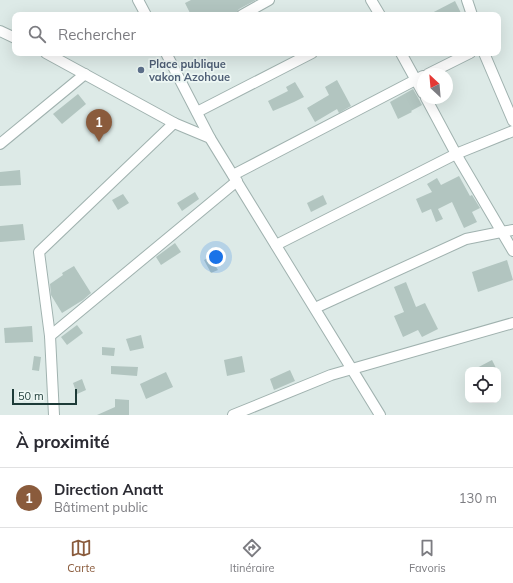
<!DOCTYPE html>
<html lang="fr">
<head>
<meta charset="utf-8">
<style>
	:root { --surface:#fff; --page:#f2f2f3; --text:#2b2b33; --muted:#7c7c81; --line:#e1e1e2; --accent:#8a5b3c }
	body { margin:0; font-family:Mulish,sans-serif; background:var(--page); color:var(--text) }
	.controls { position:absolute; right:12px; bottom:12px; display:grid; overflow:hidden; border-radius:8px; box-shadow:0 4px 16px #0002 }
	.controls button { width:36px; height:36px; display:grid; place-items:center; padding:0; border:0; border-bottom:1px solid var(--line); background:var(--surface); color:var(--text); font:20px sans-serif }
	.compass { position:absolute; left:417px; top:68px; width:36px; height:36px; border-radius:50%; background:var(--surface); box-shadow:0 4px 16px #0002; rotate:334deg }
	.scale { position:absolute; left:12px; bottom:10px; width:65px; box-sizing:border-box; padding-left:4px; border:2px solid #1d3b38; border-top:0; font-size:11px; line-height:14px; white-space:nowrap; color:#1d3b38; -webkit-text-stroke:3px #edf7f4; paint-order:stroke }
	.you { position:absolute; left:216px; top:257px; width:14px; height:14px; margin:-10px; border:3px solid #fff; border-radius:50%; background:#1a73e8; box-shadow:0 0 0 6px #1a73e833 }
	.badge { display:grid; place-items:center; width:26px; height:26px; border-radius:50%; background:var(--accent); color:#fff; font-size:13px; font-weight:700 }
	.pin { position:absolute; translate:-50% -33px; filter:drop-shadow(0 1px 2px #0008) }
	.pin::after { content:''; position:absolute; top:21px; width:14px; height:12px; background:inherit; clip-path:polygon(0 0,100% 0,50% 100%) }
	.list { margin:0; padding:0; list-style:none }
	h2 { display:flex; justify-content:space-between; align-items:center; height:52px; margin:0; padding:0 16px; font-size:17px }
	h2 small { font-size:13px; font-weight:400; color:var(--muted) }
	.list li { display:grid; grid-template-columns:26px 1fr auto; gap:12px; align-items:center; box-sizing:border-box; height:60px; padding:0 16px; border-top:1px solid var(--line) }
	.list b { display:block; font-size:15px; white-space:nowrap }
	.list p { margin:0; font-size:13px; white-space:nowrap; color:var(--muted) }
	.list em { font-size:13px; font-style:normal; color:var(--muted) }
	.icon { flex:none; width:22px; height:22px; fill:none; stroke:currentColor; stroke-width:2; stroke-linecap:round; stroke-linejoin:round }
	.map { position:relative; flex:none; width:513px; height:415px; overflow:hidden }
	.search { position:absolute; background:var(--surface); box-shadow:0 4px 16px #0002; left:12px; right:12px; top:12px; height:44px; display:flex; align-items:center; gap:10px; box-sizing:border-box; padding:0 14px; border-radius:8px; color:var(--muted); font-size:15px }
	.sheet { height:112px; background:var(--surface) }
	nav { display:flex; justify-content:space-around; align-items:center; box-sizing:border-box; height:56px; border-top:1px solid var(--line); background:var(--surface); font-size:11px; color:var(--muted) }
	nav a { display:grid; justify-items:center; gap:2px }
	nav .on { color:var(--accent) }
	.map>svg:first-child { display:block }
	.building { fill:#b2c5c0 }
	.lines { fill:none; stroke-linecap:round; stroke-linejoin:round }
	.minor-casing { stroke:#a0b2af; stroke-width:12 }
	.minor { stroke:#fff; stroke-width:10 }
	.service-dot { fill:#5c6f8a; stroke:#edf7f4; stroke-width:1.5 }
	.labels { text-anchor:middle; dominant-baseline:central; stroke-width:3.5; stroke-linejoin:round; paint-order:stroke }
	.service-label { font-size:11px; font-weight:bold; fill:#4e5e75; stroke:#edf7f4; text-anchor:start }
</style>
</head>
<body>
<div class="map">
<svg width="513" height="415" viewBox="0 0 513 415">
	<rect width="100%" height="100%" fill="#ddeae7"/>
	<g class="building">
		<polygon points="191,0 256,0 239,9 236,13 231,15 191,15 185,3"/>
		<polygon points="455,1 462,15 428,15"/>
		<polygon points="337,80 351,106 339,113 337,109 315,122 307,108 329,95 325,87"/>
		<polygon points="295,82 304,97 294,102 273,111 268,101 288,91 286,87"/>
		<polygon points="413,89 422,105 411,111 412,112 398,119 390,102"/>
		<polygon points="78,94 86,104 62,124 53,114"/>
		<polygon points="20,170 21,185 0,186 0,172"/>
		<polygon points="459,176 470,196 472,195 480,208 472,212 477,222 464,228 452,202 438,209 443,219 436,222 431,209 422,213 416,199 432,192 427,184 437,178 441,185"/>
		<polygon points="195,192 199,199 182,211 177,203"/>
		<polygon points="123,194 129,203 118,210 112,200"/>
		<polygon points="323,195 327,204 311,212 307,203"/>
		<polygon points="23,224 25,240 0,242 0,226"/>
		<polygon points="175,243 181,252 161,265 156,257"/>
		<polygon points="210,257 218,270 211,273 204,260"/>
		<polygon points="507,260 513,280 478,292 472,272"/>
		<polygon points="74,266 91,293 83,300 62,313 51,295 50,284 63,275 62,273"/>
		<polygon points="406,282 416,307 425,303 438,329 422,337 418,330 403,337 394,316 404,312 394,287"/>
		<polygon points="77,325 83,333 67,345 61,337"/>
		<polygon points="32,326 33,342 5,343 4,328"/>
		<polygon points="141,335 144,348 130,351 126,339"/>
		<polygon points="102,347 115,348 114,356 102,355"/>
		<polygon points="34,356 41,357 39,371 32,370"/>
		<polygon points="242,356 245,372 227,376 224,360"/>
		<polygon points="492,360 497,370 473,370"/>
		<polygon points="111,366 138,367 137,376 111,374"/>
		<polygon points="290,370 295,381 274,390 270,379"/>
		<polygon points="166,372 173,387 146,399 140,384"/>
		<polygon points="82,379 86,390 77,394 73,383"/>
		<polygon points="115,399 129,400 129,415 97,415 115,407"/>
	</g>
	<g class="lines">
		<defs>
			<g id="minor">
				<polyline points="138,0 146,15"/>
				<polyline points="371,0 380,15"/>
				<polyline points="467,0 472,15"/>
				<polyline points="242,15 269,0"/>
				<polyline points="0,31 15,38"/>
				<polyline points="46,53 174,123 39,252 50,336 54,415"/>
				<polyline points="166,53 210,138"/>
				<polyline points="401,53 423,93"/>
				<polyline points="484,53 513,121"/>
				<polyline points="428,74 470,53"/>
				<polyline points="426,98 456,154 513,251"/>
				<polyline points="197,112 312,53"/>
				<polyline points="174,123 210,138 380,415"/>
				<polyline points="0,144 85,74"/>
				<polyline points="233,175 423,76"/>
				<polyline points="276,245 456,154 513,131"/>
				<polyline points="315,308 466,239 501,232 513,230"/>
				<polyline points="50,336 237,181"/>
				<polyline points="233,415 331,375 513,323"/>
			</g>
		</defs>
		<use href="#minor" class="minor-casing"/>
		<use href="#minor" class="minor"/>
	</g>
	<circle class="service-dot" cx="141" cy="70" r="4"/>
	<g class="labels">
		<g class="service-label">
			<text x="149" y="64">Place publique<tspan x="149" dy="13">vakon Azohoue</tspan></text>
		</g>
	</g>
</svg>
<div class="controls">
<button><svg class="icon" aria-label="locate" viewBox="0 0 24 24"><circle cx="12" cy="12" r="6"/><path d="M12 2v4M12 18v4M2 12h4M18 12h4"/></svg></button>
</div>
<svg class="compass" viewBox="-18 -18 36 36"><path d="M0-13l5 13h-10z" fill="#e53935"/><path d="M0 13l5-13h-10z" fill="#7c7c81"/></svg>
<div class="scale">50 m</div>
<div class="you"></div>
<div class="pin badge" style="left:99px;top:142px">1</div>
<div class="search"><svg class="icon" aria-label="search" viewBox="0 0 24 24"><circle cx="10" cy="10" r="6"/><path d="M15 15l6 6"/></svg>Rechercher</div>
</div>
<section class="sheet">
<h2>À proximité<small></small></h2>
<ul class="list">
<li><span class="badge">1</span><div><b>Direction Anatt</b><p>Bâtiment public</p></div><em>130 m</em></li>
</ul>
</section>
<nav>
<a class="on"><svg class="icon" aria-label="map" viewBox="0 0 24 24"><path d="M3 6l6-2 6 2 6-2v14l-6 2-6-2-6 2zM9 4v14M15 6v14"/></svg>Carte</a>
<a><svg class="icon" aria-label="directions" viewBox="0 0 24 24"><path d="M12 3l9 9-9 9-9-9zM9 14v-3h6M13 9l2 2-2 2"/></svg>Itinéraire</a>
<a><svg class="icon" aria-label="saved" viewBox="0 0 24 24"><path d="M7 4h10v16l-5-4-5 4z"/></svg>Favoris</a>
</nav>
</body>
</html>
